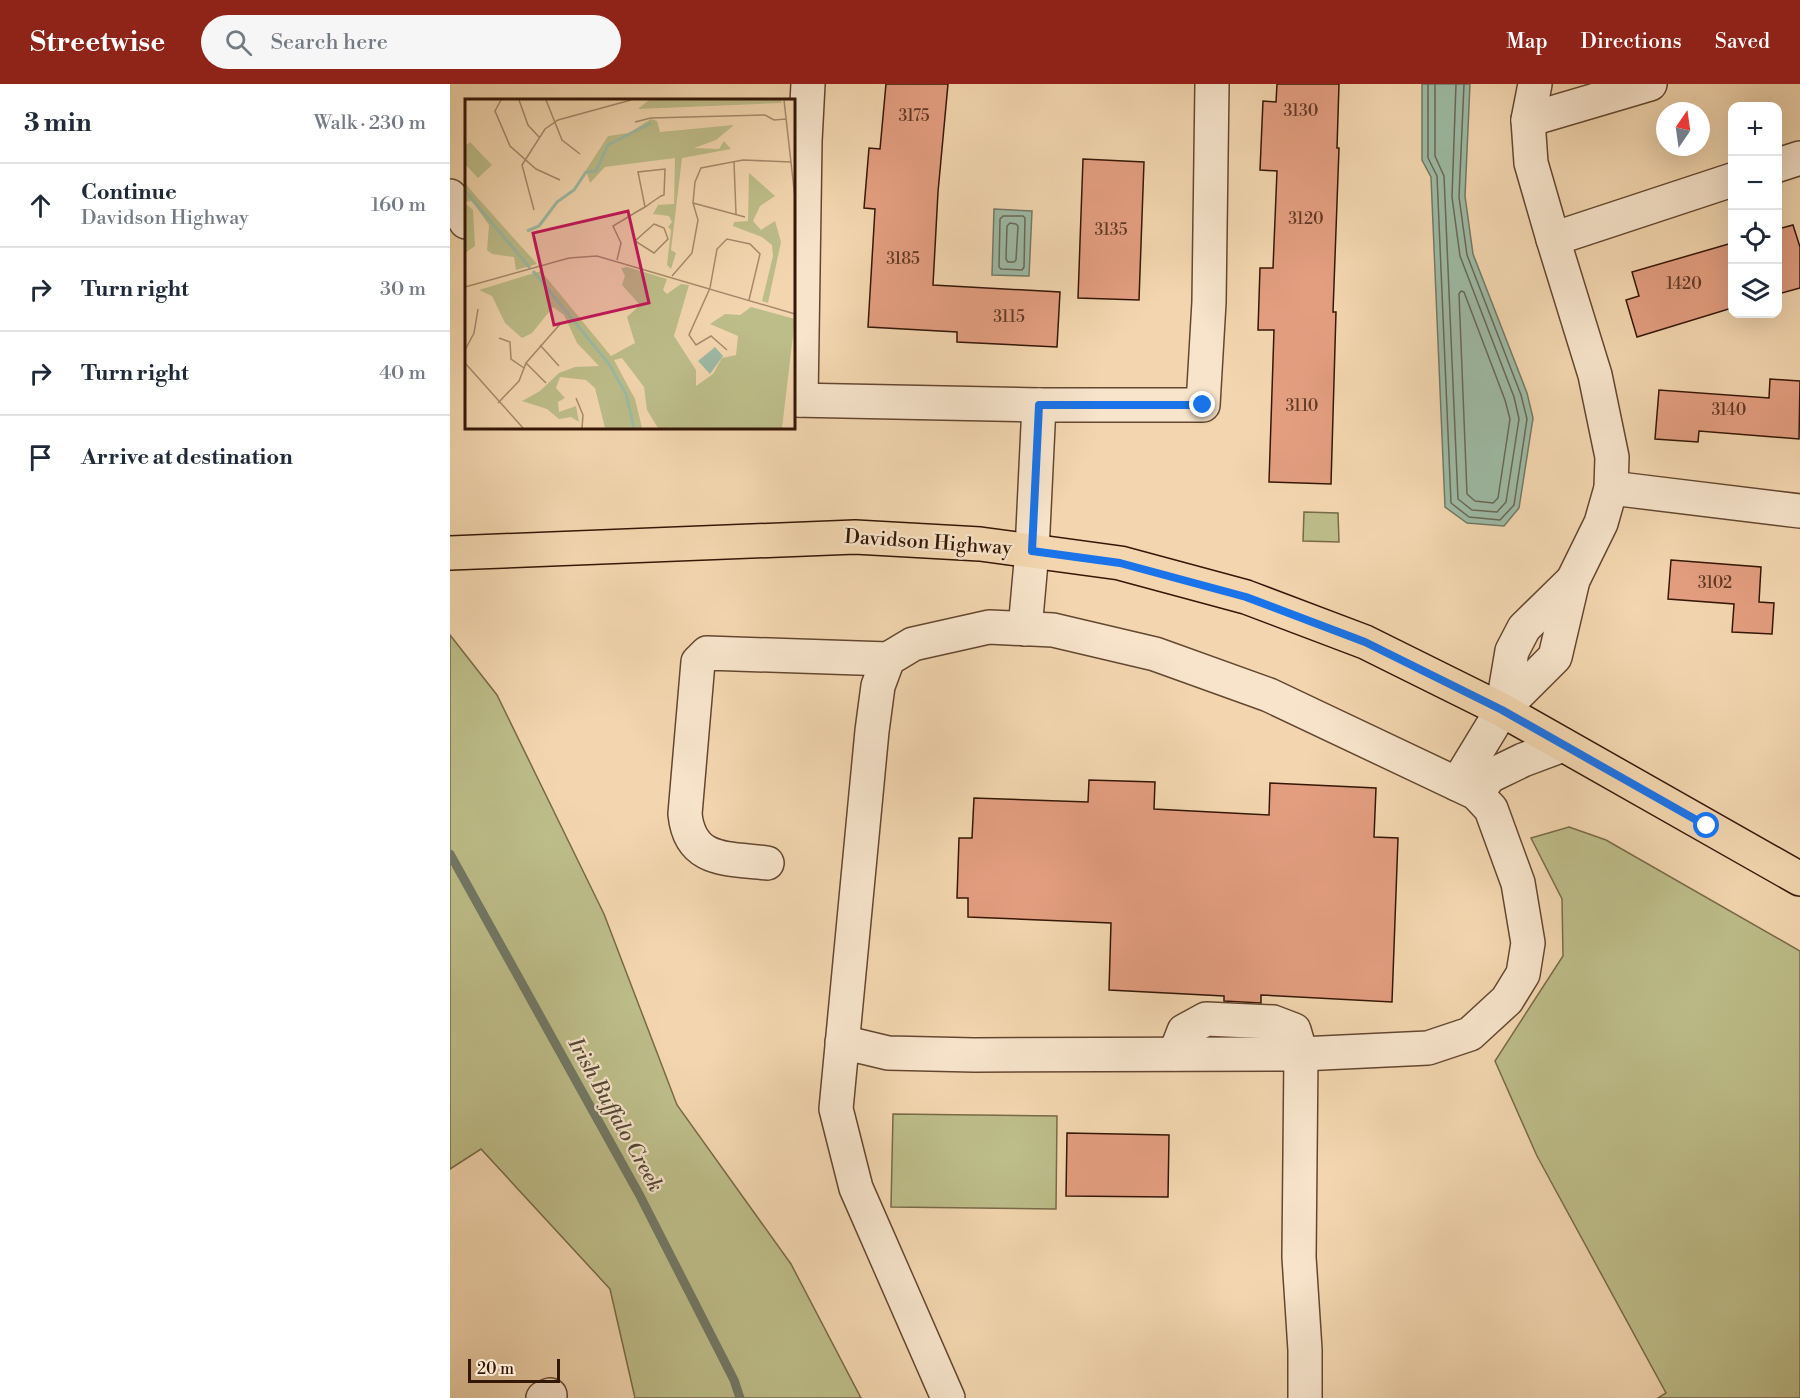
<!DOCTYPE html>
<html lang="en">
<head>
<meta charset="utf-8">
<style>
	:root { --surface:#fff; --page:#f6f6f7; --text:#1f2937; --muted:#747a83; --line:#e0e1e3; --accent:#8f2418 }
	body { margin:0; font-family:"Libre Bodoni",serif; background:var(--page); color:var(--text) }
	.controls { position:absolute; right:18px; top:18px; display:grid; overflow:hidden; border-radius:12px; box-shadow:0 6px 24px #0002 }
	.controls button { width:54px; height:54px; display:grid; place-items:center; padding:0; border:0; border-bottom:2px solid var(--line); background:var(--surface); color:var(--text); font:30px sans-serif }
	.compass { position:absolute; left:1206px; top:18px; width:54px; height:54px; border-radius:50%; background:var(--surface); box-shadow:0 6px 24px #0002; rotate:13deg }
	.scale { position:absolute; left:18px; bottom:15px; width:92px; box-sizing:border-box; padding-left:6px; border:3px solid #351707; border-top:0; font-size:16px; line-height:21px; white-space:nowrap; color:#351707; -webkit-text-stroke:4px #f7e4cb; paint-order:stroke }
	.stop { position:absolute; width:18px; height:18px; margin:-14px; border:4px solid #1a73e8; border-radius:50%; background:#fff }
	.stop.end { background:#1a73e8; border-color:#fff; box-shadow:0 2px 6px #0008 }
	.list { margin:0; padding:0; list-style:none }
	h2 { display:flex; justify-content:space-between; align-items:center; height:78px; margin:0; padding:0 24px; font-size:26px }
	h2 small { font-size:20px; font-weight:400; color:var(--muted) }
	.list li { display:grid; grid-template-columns:39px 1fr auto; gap:18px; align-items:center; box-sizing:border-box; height:84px; padding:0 24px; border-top:2px solid var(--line) }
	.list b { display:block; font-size:22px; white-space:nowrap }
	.list p { margin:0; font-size:20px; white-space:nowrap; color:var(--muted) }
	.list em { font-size:20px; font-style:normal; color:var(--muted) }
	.icon { flex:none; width:33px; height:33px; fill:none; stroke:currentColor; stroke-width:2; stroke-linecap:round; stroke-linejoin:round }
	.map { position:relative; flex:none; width:1350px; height:1314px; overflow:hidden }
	header { display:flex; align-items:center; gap:36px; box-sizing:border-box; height:84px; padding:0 30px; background:var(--accent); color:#fff }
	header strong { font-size:28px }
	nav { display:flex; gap:33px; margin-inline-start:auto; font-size:21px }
	.search { width:420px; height:54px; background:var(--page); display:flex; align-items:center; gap:15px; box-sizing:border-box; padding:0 21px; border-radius:33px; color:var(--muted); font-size:22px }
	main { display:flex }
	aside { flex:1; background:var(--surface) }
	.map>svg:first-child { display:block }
	.green { fill:#bdbd89; stroke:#796a48; stroke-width:1.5 }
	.water { fill:#9dbaa5; stroke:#737966; stroke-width:1.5 }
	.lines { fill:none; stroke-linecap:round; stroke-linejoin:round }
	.shore { stroke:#696856; stroke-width:1.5 }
	.stream { stroke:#737966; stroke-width:9 }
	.building { fill:#e39e80; stroke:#351707; stroke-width:1.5 }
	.minor-casing { stroke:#644731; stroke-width:36 }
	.major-casing { stroke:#351707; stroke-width:36 }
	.minor { stroke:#f7e4cb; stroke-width:33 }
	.major { stroke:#f3d6af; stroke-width:33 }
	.route { stroke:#1a73e8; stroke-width:8 }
	.labels { text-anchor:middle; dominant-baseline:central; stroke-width:4.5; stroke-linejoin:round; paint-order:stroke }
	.number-label { font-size:16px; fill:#603925 }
	.street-label { font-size:20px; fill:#351707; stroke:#f7e4cb }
	.water-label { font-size:21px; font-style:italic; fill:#544836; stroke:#f7e4cb }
	.inset-river { fill:none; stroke:#9dbaa5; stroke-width:3 }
	.inset-road { fill:none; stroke:#a78a6c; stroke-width:1.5 }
	.view { fill:#c2185b; fill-opacity:0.15; stroke:#c2185b; stroke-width:3 }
	.inset-edge { fill:none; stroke:#351707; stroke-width:3 }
</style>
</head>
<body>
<header>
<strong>Streetwise</strong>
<div class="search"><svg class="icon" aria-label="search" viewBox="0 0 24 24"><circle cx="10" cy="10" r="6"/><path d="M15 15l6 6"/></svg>Search here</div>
<nav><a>Map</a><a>Directions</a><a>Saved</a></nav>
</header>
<main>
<aside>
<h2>3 min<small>Walk · 230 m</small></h2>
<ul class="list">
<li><svg class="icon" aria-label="ahead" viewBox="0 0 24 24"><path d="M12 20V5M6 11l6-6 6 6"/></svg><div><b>Continue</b><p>Davidson Highway</p></div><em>160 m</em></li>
<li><svg class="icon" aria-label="right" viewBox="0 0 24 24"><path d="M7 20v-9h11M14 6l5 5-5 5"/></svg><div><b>Turn right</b></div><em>30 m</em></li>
<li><svg class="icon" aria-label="right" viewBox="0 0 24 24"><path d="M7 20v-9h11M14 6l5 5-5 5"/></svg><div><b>Turn right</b></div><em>40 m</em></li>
<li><svg class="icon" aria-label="arrive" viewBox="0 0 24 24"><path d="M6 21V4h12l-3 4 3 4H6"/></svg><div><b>Arrive at destination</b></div></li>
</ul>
</aside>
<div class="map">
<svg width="1350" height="1314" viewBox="0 0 1350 1314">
	<rect width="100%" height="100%" fill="#f3d6af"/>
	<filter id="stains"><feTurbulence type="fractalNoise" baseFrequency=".00333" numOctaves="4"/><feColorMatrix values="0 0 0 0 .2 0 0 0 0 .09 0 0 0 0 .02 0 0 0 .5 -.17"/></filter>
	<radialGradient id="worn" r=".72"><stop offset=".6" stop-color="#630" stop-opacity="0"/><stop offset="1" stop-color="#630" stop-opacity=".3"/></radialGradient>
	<g class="green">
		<polygon points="854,428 888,429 889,458 853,457"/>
		<polygon points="0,551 47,611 154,830 227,1021 341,1180 411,1314 185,1314 160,1205 31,1065 0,1085"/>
		<polygon points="1119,743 1156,756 1350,867 1350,1314 1208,1314 1216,1309 1087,1072 1045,977 1113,872 1112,815 1081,754"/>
		<polygon points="443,1030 607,1032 606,1125 441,1123"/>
	</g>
	<g class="water">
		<polygon points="972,0 1020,0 1015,112 1023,170 1077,309 1083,334 1069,424 1054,442 1017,439 995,423 981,93 972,76"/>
		<polygon points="544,125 582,127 579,192 542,191"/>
	</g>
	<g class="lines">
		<g class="shore">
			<polyline points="978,0 978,74 987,92 1001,419 1019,433 1050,436 1064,421 1077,335 1071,311 1017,171 1009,113 1014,0"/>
			<polyline points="985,0 985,72 994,92 1008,415 1022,426 1047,428 1056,418 1069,335 1064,313 1010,172 1002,113 1006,0"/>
			<polygon points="553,132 573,132 575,134 574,183 572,186 551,185 549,183 550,135"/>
			<polygon points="560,139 566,140 568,142 566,176 564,178 558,178 556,175 557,142"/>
			<polygon points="1011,207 1014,208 1055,316 1060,335 1048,414 1043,419 1025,417 1017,410 1009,210"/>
		</g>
		<polyline class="stream" points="0,770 189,1110 284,1296 290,1314"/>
	</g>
	<g class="building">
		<polygon points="436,0 498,0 488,108 483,201 610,208 607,263 507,258 507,248 418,243 425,125 414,124 419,64 430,65"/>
		<polygon points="827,0 889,0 887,64 889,64 883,228 886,228 881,400 819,398 824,246 808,246 810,184 823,184 827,87 810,86 813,17 826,18"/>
		<polygon points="633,75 694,78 689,216 628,214"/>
		<polygon points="1343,141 1350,163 1350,204 1328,210 1328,145"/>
		<polygon points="1282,159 1282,224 1187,253 1176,216 1189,212 1182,188"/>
		<polygon points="1320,295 1350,297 1349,355 1249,347 1248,358 1205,355 1209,306 1319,314"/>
		<polygon points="1221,476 1311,483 1309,518 1324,519 1322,550 1282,548 1284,520 1218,515"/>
		<polygon points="639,696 705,698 704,725 819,731 820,699 926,704 924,753 948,754 942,918 811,911 811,919 774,917 774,912 659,906 661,839 518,833 518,814 507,814 509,754 522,754 524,714 638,718"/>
		<polygon points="617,1049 719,1051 718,1113 616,1112"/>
	</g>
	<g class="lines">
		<defs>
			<g id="minor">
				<polyline points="1078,36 1085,0"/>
				<polyline points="1328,81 1350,74"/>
				<polyline points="0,112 16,138"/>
				<polyline points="1103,155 1081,79 1078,36 1200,0"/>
				<polyline points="344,316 589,321 753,321 759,218 762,0"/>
				<polyline points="351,316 355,57 358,0"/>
				<polyline points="1161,404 1350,427"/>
				<polyline points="575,545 582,467 589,321"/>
				<polyline points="1052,626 1062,567 1074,544 1123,496"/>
				<polyline points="1007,700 1052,626 1105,573 1123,496 1151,439 1161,404 1162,373 1145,291 1103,155 1282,96"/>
				<polyline points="1026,709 1040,692 1073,676 1113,661"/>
				<path d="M317 779C277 774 240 779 235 730L248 578 257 569 438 575"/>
				<polyline points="392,958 438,969 524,971 851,970 978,964 1020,950 1057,916 1073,890 1078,859 1068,799 1041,725 1026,709 819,611 705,570 603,546 539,543 463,560 438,575 428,602 422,647 386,1025 406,1104 498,1314"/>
				<polyline points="725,970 734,947 756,935 823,938 844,946 851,970 849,1173 855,1266 855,1314"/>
				<polyline points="93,1314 100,1311"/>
			</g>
			<polyline id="major" points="0,469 405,453 530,460 670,479 796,513 915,558 1052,626 1350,795"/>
		</defs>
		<use href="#minor" class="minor-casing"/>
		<use href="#major" class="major-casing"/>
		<use href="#minor" class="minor"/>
		<use href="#major" class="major"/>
	</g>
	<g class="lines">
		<polyline class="route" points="753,321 589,321 582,467 670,479 796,513 915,558 1052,626 1257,742"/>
	</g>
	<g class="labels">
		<g class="number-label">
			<text x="851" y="27">3130</text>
			<text x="464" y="32">3175</text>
			<text x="856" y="135">3120</text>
			<text x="661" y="146">3135</text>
			<text x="453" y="175">3185</text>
			<text x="1234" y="200">1420</text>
			<text x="559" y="233">3115</text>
			<text x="852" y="322">3110</text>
			<text x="1279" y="326">3140</text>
			<text x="1265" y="499">3102</text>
		</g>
		<g class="street-label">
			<text transform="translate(478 459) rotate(4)">Davidson Highway</text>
		</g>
		<g class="water-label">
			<text transform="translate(165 1031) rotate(61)">Irish Buffalo Creek</text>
		</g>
	</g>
	<g transform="translate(15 15)">
		<rect width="330" height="330" fill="#f3d6af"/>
		<path d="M184 1H316L317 4 173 10ZM186 20 192 22 195 33 269 26 251 41 229 49 254 50 259 42 266 50 217 59 206 151 211 154 206 170 202 166 206 131 203 128 207 123 204 117 188 115 193 106 209 105 210 59 140 68 125 84 121 71 143 37 164 34ZM5 43 27 66 13 79 0 65V47ZM284 74 310 97 295 107 288 122 296 131 310 122 316 143 303 204 297 202 308 157 307 146 297 138 268 127 269 123 283 122ZM0 84 11 97 72 165 51 171 49 158 27 155 22 151 24 126 7 102 0 103ZM0 104 8 111 10 147 0 154ZM162 168 202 180 198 191 202 195 216 185 224 186 209 237 231 271V287L248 275 257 259 271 256 273 237 245 225 260 215 275 216 286 208 330 220 317 329H193L182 311 179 288 157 259 149 261 170 300 177 329H140L130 289 121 281 95 278 91 289 100 299 93 303 94 313 111 307 114 323 106 318 94 320 82 310 57 302 75 292 94 274 110 268 134 267 112 244 99 216 88 208 67 234 57 239 40 224 27 197 14 191 76 172 146 257 170 244 162 218 175 206 157 186 160 177 156 169Z" fill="#bdbd89"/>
		<path d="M250 248 258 257 245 275 233 262Z" fill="#9dbaa5"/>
		<path class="inset-river" d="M0 92 65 169M62 132 74 127 92 103 109 91 121 73 131 72 143 46 186 24M68 172 144 265 161 295 169 329"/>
		<path class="inset-road" d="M36 1 30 12 45 47 71 70 95 81M54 1 63 26 74 38M81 1 97 41 115 55M319 1 330 99M170 23 186 19 300 16 309 21 321 20M269 63 271 115M228 104 280 118M69 111 57 66 80 30 93 21 166 1M189 125 199 129 203 140 189 154 170 142ZM152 161 156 144 148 127 173 112 180 108 190 101 196 97 199 96 200 70 173 73 180 108M207 177 227 154 233 121 228 104 230 83 236 69 278 61 326 63M0 188 104 159 132 157 330 215M34 239 45 243 46 260 59 269M75 246 94 267M0 251 9 234 13 210M262 251 246 237 231 246 224 236 245 189 252 150 262 140 285 145 295 155 284 201M0 264 58 329M61 264 81 284M111 299 118 316 117 329M33 304 54 282 61 264 96 224"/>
		<path class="view" d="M163 112 184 204 89 226 68 134Z"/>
		<rect width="330" height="330" class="inset-edge"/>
	</g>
	<rect width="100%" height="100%" filter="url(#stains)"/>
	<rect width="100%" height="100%" fill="url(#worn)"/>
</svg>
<div class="controls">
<button>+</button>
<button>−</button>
<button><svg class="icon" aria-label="locate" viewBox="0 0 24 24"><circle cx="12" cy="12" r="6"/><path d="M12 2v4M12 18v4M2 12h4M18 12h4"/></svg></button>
<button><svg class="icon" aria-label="layers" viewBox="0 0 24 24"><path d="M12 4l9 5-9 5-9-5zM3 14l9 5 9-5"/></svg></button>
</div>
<svg class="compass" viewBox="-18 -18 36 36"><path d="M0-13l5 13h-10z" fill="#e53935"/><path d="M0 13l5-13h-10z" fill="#747a83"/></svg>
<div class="scale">20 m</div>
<div class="stop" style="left:1257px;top:742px"></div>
<div class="stop end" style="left:753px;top:321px"></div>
</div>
</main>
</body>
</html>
